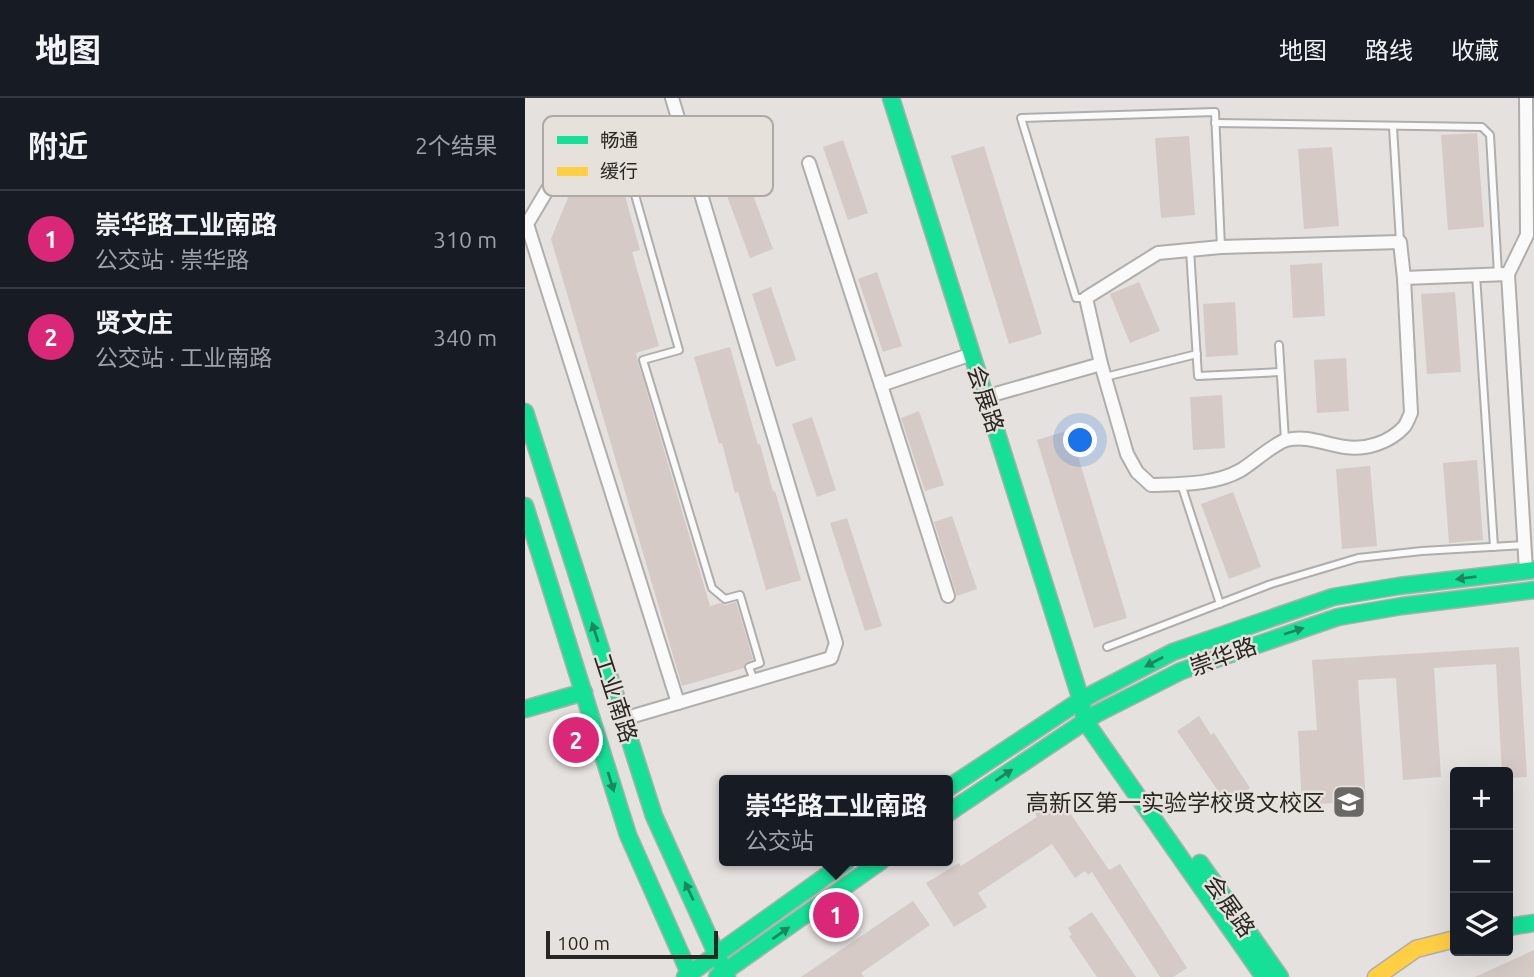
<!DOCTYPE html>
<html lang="zh">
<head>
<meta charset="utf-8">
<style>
	:root { --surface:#171b24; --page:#20242c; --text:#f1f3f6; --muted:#9ea1a6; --line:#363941; --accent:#db2777 }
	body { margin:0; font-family:Ubuntu,"Noto Sans SC",sans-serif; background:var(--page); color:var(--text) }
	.controls { position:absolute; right:21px; bottom:21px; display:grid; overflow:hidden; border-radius:7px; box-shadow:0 7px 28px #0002 }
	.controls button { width:63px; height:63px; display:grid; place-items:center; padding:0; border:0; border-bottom:2px solid var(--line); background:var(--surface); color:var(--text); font:35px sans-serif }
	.scale { position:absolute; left:21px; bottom:18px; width:172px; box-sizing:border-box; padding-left:7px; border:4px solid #292724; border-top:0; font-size:19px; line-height:24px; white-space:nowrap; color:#292724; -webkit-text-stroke:5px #e7e1db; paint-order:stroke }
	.you { position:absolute; left:556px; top:343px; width:24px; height:24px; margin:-18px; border:5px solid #fff; border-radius:50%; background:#1a73e8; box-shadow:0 0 0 10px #1a73e833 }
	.badge { display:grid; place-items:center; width:46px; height:46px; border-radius:50%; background:var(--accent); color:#fff; font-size:23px; font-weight:700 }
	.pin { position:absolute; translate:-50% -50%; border:4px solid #fff; box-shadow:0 2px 7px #0006 }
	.popup { position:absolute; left:194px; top:677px; width:234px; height:91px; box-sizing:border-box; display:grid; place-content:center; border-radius:7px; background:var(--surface); filter:drop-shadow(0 2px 5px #0005); font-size:23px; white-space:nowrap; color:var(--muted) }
	.popup b { font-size:26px; color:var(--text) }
	.popup::after { content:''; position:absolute; left:50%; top:100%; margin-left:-14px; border:14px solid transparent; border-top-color:var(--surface) }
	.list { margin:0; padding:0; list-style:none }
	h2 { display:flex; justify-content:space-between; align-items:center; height:91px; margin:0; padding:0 28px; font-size:30px }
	h2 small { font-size:23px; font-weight:400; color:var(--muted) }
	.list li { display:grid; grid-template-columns:46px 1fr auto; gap:21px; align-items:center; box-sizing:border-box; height:98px; padding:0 28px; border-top:2px solid var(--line) }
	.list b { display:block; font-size:26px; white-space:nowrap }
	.list p { margin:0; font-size:23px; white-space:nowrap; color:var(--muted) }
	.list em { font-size:23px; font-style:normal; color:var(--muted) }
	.icon { flex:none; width:38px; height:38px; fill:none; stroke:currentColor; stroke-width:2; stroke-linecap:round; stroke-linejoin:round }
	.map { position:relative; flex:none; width:1009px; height:879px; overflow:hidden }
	header { display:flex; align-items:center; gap:42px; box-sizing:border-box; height:98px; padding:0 35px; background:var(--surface); border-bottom:2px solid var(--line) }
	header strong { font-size:33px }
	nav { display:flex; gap:38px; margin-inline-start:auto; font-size:24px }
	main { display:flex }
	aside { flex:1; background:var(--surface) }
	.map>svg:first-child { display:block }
	.building { fill:#d5cac5 }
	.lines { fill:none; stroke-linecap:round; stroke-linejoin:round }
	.lane-casing { stroke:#b0aeac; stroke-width:10 }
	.street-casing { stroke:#b0aeac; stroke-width:16 }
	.fast-casing { stroke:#b0aeac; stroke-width:19 }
	.slow-casing { stroke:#b0aeac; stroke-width:19 }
	.lane { stroke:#fbfafa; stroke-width:6 }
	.street { stroke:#fbfafa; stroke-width:12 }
	.fast { stroke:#16e098; stroke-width:16 }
	.slow { stroke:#ffcf43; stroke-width:16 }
	.oneway { fill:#20845e }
	.labels { text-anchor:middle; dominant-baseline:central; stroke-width:5; stroke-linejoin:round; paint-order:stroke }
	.street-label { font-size:23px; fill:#292724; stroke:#e7e1db }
	.poi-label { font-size:23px; fill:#292724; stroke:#e7e1db; text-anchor:end }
	.key { fill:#e7e1db; stroke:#aea9a4; stroke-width:2 }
	.key-label { font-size:19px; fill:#292724 }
</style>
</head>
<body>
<header>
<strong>地图</strong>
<nav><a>地图</a><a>路线</a><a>收藏</a></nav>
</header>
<main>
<aside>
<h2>附近<small>2个结果</small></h2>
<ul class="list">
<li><span class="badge">1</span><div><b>崇华路工业南路</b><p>公交站 · 崇华路</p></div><em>310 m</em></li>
<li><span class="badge">2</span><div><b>贤文庄</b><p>公交站 · 工业南路</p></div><em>340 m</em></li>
</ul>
</aside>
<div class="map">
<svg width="1009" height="879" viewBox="0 0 1009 879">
	<rect width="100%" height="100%" fill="#e4e1de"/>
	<g class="building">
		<polygon points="952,35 959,129 923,132 916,37"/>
		<polygon points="664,38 670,117 636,120 630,40"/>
		<polygon points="318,42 343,115 323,122 298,49"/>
		<polygon points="459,48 517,236 484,246 426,58"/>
		<polygon points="807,49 814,128 779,131 773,51"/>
		<polygon points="211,51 248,151 225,160 188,60"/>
		<polygon points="93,73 115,152 107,154 134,248 111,255 113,264 185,508 196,505 201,507 211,504 228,561 220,565 219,570 157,588 26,141 49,85"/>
		<polygon points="797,165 800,218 768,220 765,167"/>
		<polygon points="352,174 377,248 358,254 333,181"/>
		<polygon points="614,184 635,233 605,245 585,196"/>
		<polygon points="246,189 271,262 251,269 227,196"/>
		<polygon points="930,194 936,274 902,276 896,196"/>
		<polygon points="710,204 713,257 681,259 678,206"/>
		<polygon points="205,249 233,347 235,346 248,394 250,393 276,482 241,492 213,394 210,395 197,345 194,346 169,259"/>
		<polygon points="821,260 824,313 792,315 789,262"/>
		<polygon points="697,297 700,350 668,352 665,299"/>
		<polygon points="394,313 419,387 400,393 376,320"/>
		<polygon points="287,319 311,392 292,399 267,326"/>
		<polygon points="545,332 602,520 569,530 512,342"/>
		<polygon points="952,362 958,442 924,445 918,365"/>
		<polygon points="845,368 852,448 817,451 811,371"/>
		<polygon points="708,394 736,469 704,481 676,406"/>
		<polygon points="427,418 452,491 432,498 409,424"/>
		<polygon points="322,420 357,528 340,533 305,425"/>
		<polygon points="994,549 1002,679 983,680 983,674 977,674 971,566 909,570 916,679 878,682 871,580 833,582 841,703 777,707 773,633 792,632 787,562"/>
		<polygon points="674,618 686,637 689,635 725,690 702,706 652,633"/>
		<polygon points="532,696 584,772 595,766 662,870 648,879 635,879 567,774 563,777 560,773 550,780 527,746 453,795 462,809 429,829 401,785 434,765 436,768 512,719 508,712"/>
		<polygon points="388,803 405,827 336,875 339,879 276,879"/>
		<polygon points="567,814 611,879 572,879 544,838 547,837 543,830"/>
		<polygon points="1009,852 1009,879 950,879"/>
	</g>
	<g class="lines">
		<defs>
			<g id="lane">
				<polyline points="690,25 957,29 965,37 973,176"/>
				<polyline points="868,29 875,144"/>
				<polyline points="99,58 154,252 118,262 187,490 200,501 215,497 235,565 224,569 229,582"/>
				<polyline points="665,152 673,278 755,274"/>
				<polyline points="951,177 969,449"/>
				<polyline points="561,200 551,200 496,20 690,14 696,149"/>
				<polyline points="754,247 760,342"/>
				<polyline points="580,279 672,256"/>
				<polyline points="656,386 695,506"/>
				<polyline points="582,549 746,486 833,460 897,453 1000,447"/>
			</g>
			<g id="street">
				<polyline points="284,65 356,287 447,256"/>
				<path d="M879 180 886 315C884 319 882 325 879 329 864 345 841 352 820 349 798 346 784 337 761 342 748 346 728 365 716 372 690 387 655 386 626 387L612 374 602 356 576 266 561 200 633 155 696 149 875 144 879 180 983 176"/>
				<polyline points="356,287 423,498"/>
				<polyline points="460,299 576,266"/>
				<polyline points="1001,473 983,176 1002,137 1001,0"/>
				<polyline points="153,605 2,126 37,67 163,50"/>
				<polyline points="98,621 306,560 311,545 147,0"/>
			</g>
			<g id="fast">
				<polyline points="366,0 556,602 560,623 739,879"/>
				<polyline points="0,314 129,718 202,879"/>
				<polyline points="0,408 103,737 166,879"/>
				<polyline points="0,611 59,594"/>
				<polyline points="423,690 556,602 648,554 808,499 874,488 1009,472"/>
				<polyline points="423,715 571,616 656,573 813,519 877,508 1009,492"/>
				<polyline points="675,765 755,879"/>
				<polyline points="983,829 1009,825"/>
				<polyline points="160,879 322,763"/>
				<polyline points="192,879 356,763"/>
			</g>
			<polyline id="slow" points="851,879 891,851 930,841"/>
		</defs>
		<use href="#lane" class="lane-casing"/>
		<use href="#street" class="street-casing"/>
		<use href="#fast" class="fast-casing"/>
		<use href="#slow" class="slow-casing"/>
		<use href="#lane" class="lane"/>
		<use href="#street" class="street"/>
		<use href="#fast" class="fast"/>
		<use href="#slow" class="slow"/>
	</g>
	<defs><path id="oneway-solid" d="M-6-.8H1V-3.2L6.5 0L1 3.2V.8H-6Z" transform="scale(1.75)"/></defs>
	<g class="oneway">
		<use href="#oneway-solid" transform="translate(941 480) rotate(173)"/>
		<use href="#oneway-solid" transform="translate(769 533) rotate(-18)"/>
		<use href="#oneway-solid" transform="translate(70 534) rotate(-108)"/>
		<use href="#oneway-solid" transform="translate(629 564) rotate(152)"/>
		<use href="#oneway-solid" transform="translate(479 677) rotate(-34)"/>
		<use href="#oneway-solid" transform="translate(86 684) rotate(73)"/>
		<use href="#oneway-solid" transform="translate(164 793) rotate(-115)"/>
		<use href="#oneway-solid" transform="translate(256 835) rotate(-35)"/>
	</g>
	<defs>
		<symbol id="school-square" viewBox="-11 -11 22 22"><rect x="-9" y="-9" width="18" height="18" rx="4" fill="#6a6865" stroke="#e7e1db"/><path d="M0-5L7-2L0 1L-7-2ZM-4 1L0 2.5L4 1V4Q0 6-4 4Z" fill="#fff"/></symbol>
	</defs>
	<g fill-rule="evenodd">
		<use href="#school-square" x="805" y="685" width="38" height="38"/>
	</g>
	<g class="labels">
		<g class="street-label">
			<text transform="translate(461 301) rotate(72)">会展路</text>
			<text transform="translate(698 558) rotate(-20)">崇华路</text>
			<text transform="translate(91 600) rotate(72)">工业南路</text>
			<text transform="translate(705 808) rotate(55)">会展路</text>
		</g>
		<g class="poi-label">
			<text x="800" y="704">高新区第一实验学校贤文校区</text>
		</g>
	</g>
	<rect x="18" y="18" width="230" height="80" rx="10" class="key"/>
	<rect x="32" y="38" width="31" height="8" fill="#16e098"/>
	<rect x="32" y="69" width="31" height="9" fill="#ffcf43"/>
	<g class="key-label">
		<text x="75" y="49">畅通</text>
		<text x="75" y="80">缓行</text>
	</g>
</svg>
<div class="controls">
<button>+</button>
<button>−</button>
<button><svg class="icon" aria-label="layers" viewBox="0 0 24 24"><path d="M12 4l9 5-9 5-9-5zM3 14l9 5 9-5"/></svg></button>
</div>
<div class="scale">100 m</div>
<div class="you"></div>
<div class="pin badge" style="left:311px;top:817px">1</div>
<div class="popup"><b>崇华路工业南路</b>公交站</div>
<div class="pin badge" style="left:51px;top:642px">2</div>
</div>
</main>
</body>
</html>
